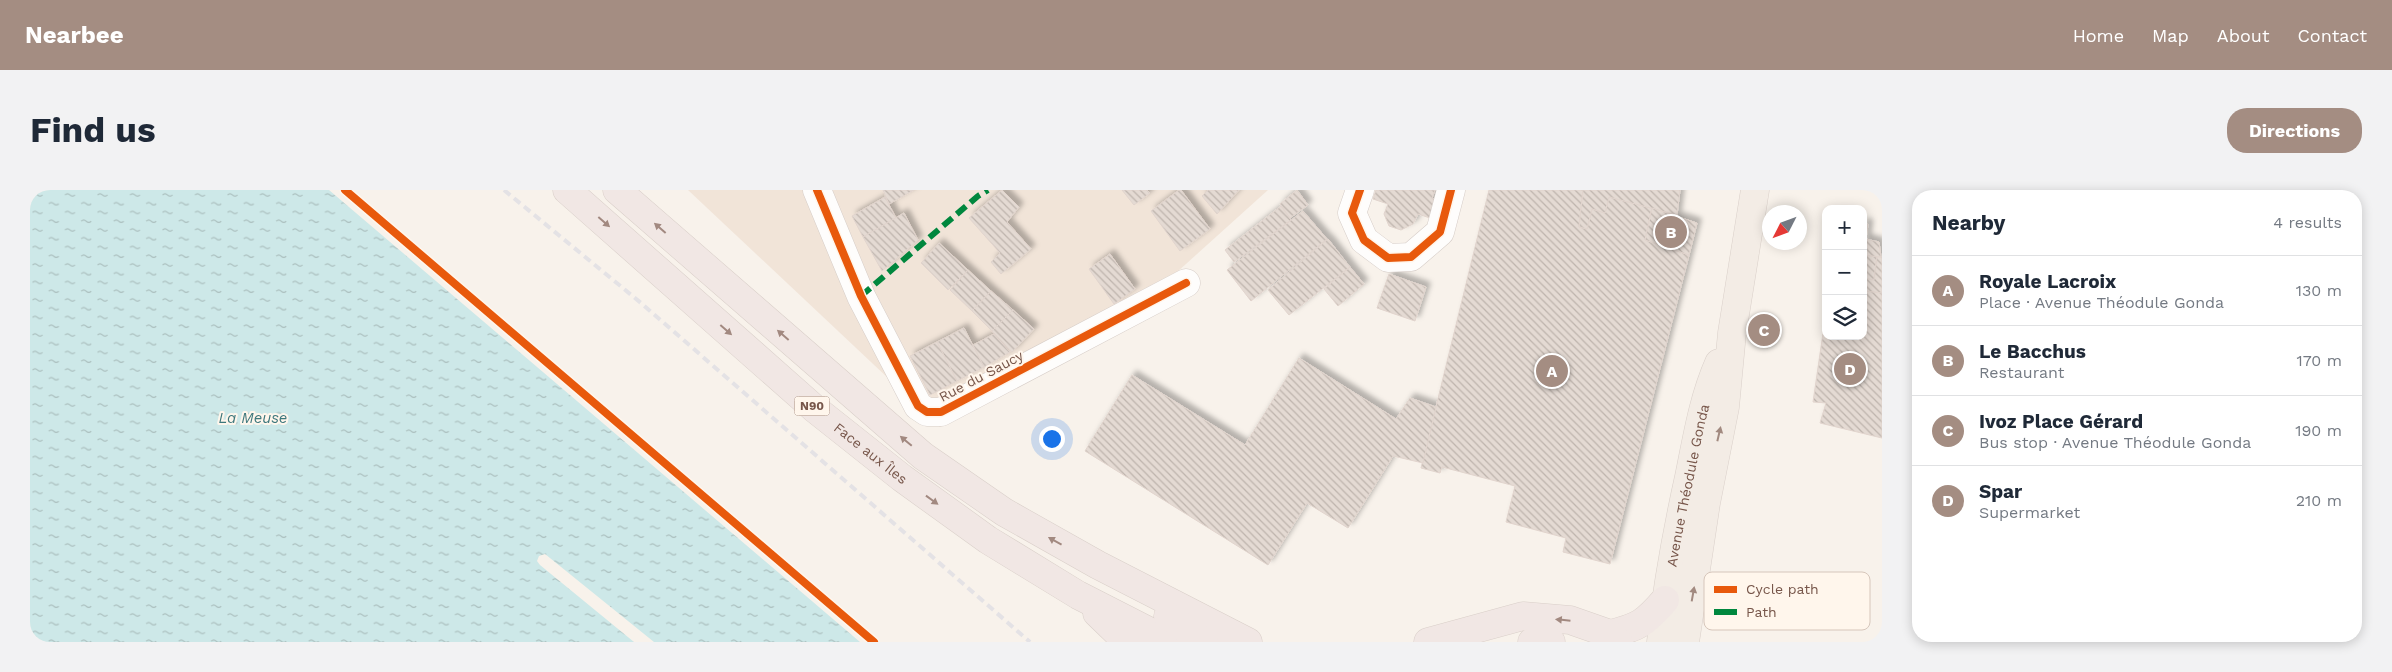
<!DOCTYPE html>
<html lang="en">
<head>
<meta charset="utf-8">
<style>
	:root { --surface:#fff; --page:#f2f2f3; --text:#1f2937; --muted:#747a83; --line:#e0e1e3; --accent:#a48d82 }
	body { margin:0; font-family:"Work Sans",sans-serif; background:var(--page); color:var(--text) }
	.controls { position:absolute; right:15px; top:15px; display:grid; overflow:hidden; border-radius:10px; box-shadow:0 2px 12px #0003 }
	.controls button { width:45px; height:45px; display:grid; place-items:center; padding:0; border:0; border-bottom:1px solid var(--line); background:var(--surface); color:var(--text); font:25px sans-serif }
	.compass { position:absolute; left:1732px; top:15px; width:45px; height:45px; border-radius:50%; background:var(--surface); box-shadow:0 2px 12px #0003; rotate:228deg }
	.you { position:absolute; left:1021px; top:248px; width:18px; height:18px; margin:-12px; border:4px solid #fff; border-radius:50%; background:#1a73e8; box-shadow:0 0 0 8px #1a73e833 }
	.badge { display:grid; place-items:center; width:32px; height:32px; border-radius:50%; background:var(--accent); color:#fff; font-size:16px; font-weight:700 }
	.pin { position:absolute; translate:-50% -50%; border:2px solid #fff; box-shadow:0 1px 5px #0006 }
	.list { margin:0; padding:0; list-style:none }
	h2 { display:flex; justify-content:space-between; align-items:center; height:65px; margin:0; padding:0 20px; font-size:21px }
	h2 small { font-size:16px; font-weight:400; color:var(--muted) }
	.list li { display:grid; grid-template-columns:32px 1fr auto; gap:15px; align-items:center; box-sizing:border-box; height:70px; padding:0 20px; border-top:1px solid var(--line) }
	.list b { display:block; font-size:19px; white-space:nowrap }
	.list p { margin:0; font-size:16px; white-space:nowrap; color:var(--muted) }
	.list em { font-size:16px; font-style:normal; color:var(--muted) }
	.icon { flex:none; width:28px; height:28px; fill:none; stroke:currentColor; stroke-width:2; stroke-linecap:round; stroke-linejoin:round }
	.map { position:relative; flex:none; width:1852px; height:452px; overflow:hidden; border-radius:20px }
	header { display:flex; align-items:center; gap:30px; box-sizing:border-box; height:70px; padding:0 25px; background:var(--accent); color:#fff }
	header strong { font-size:24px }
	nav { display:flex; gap:28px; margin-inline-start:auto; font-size:18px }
	.intro { display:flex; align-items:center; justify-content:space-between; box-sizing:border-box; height:120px; padding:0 30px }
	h1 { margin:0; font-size:35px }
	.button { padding:12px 22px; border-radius:20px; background:var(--accent); color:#fff; font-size:18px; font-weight:700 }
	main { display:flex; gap:30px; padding:0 30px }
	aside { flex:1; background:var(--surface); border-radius:20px; box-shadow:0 2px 12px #0003 }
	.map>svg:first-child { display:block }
	.residential { fill:#f1e4d8 }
	.water { fill:url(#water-ripples) }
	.building { fill:url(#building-back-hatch); stroke:#e1d4cd; filter:url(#shadow) }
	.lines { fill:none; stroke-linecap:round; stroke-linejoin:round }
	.minor-casing { stroke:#d6cdc8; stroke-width:29 }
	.major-casing { stroke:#d9cfc9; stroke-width:29 }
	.highway-casing { stroke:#d9cfc9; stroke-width:29 }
	.minor { stroke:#fefdfc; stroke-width:28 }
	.major { stroke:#f3ece5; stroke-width:28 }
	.highway { stroke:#f1e7e4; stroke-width:28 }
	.rail { stroke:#e4e2e5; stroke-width:4; stroke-dasharray:8 5; stroke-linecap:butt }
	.quiet { stroke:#00873e; stroke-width:6; stroke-dasharray:12 6; stroke-linecap:butt }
	.cycleway-casing { stroke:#fff6ec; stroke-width:11 }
	.cycleway { stroke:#e8590c; stroke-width:8 }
	.oneway { fill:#a28980 }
	.oneway2 { fill:#a28a80 }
	.labels { text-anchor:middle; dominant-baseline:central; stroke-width:4; stroke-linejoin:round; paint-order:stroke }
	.shield { fill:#fff6ec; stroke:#a0867b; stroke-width:1 }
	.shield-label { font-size:12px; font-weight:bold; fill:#77564a }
	.street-label { font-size:14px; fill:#77564a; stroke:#fff6ec }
	.water-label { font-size:15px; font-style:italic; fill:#3d777c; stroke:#fff6ec }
	.key { fill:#fff6ec; stroke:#d6c6bb; stroke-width:1 }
	.key-label { font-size:14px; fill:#77564a }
</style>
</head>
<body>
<header>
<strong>Nearbee</strong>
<nav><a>Home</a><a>Map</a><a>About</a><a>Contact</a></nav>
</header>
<div class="intro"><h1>Find us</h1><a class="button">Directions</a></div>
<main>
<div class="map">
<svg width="1852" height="452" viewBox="0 0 1852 452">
	<defs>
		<pattern id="water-ripples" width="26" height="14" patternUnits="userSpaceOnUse" patternTransform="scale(1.25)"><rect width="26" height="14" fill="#cde8e8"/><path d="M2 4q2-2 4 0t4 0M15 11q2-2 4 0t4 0" fill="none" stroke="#abbfbe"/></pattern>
		<pattern id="building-back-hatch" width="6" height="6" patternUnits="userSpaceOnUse" patternTransform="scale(1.25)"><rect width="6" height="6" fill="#e4dad3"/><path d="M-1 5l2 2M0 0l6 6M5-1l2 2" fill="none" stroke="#beb4ad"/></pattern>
		<filter id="shadow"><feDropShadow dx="4.5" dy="-4.5" stdDeviation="2.5" flood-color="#0004"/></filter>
	</defs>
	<rect width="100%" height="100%" fill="#f8f2eb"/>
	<polygon class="residential" points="658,0 1238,0 1146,83 910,237"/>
	<polygon class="water" points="0,0 299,0 830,452 624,452 515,364 509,366 507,371 510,375 604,452 0,452"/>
	<g class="building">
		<polygon points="853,0 884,0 859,14"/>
		<polygon points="972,0 989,17 977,32 1001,59 971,84 961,72 970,63 939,28"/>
		<polygon points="1092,0 1117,0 1120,3 1104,15"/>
		<polygon points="1149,0 1151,0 1180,39 1150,61 1121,21"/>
		<polygon points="1178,0 1209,0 1187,24 1172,6"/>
		<polygon points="1267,0 1278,15 1260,28 1250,14"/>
		<polygon points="1346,0 1405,0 1402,8 1409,11 1403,29 1388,24 1383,34 1371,40 1359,36 1354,24 1358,14 1343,9"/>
		<polygon points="1459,0 1553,0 1549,37 1557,39 1562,19 1575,23 1579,7 1622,18 1615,50 1659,65 1580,374 1533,362 1536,348 1476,332 1485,296 1412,277 1410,283 1391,278"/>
		<polygon points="1553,0 1650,0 1647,25 1579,7 1575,23 1562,19 1557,39 1549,37"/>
		<polygon points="855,7 866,28 833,47 822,26"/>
		<polygon points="1251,16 1261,30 1204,72 1195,60"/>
		<polygon points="1622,18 1667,33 1659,65 1615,50"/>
		<polygon points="1273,21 1297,49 1221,111 1197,80"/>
		<polygon points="874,23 888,50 852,81 833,47"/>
		<polygon points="1833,33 1838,34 1836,49 1849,52 1851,67 1833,65"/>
		<polygon points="1298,49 1320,77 1259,125 1238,100"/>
		<polygon points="909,53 938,80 918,100 891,73"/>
		<polygon points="1080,64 1105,99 1084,114 1059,79"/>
		<polygon points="1833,65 1847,67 1844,90 1833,88"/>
		<polygon points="1847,67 1852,67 1852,103 1833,101 1833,88 1844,90"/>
		<polygon points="1320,77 1334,94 1308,116 1294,99"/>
		<polygon points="938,80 961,101 942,121 920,100"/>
		<polygon points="1359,84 1396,97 1385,131 1347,118"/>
		<polygon points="961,101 983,120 962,141 942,121"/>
		<polygon points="1833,101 1852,103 1852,248 1790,233 1796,213 1783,212 1796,122 1796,146 1833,146"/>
		<polygon points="983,120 1004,139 982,162 962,141"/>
		<polygon points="934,138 954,177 927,191 907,152"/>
		<polygon points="1735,141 1741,141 1738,158 1733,157"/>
		<polygon points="964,144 980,162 954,177 943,155"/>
		<polygon points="907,152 927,191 900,205 880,166"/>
		<polygon points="1269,168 1366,229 1380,208 1406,217 1393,273 1363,266 1318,338 1277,313 1238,375 1055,261 1102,185 1215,255"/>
	</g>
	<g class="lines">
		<defs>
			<g id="minor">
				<polyline points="787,0 831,106 888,216 897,222 911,222 1156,93"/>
				<polyline points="1330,0 1322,23 1334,50 1358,68 1381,67 1410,42 1421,0"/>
			</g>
			<g id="major">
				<path id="s1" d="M1631 452C1637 396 1647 341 1659 287 1667 248 1673 209 1689 173"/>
				<polyline points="1655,452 1676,313 1695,217 1702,143 1725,0"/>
			</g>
			<g id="highway">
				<path id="s2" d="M537 0 785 219 872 288 958 350 1048 405 1140 452"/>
				<polyline points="587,0 893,266 974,322 1068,375 1218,452"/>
				<polyline points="1067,423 1097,452"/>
				<polyline points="1138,426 1174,452"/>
				<path d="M1580 444C1609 437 1615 433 1635 410"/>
				<polyline points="1398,452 1493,426 1540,430 1580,444 1588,452"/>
				<polyline points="1502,452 1521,452"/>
			</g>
		</defs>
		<use href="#minor" class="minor-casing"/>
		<use href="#major" class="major-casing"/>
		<use href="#highway" class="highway-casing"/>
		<use href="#minor" class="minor"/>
		<use href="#major" class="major"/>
		<use href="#highway" class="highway"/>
		<polyline class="rail" points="474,0 611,113 1000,452"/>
		<polyline class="quiet" points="831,106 948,6 958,0"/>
		<defs>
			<g id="cycleway">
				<polyline points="315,0 844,452"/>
				<polyline points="787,0 831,106 888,216 897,222 911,222 1156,93"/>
				<polyline points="1330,0 1322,23 1334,50 1358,68 1381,67 1410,42 1421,0"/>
			</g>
		</defs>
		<use href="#cycleway" class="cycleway-casing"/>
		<use href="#cycleway" class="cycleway"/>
	</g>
	<defs><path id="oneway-solid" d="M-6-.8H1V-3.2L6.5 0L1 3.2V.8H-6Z" transform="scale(1.25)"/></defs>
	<g class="oneway">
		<use href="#oneway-solid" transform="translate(574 32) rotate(41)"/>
		<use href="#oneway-solid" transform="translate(630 38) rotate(-139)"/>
		<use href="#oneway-solid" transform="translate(696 140) rotate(41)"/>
		<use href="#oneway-solid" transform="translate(753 145) rotate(-139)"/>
		<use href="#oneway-solid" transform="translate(876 251) rotate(-140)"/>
		<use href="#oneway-solid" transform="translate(902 310) rotate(36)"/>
		<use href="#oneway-solid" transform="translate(1025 351) rotate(-151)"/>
		<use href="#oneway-solid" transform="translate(1533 430) rotate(-174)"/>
	</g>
	<g class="oneway2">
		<use href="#oneway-solid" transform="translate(1689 244) rotate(-77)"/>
		<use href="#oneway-solid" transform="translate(1663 404) rotate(-80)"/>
	</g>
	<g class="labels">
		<rect class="shield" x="764.5" y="206.5" width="35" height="19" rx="4"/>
		<g class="shield-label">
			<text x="782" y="216">N90</text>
		</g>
		<g class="street-label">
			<text transform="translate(951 186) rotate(-28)">Rue du Saucy</text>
			<text stroke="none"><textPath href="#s2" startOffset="402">Face aux Îles</textPath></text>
			<text stroke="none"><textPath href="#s1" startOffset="159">Avenue Théodule Gonda</textPath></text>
		</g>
		<g class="water-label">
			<text x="223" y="228">La Meuse</text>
		</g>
	</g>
	<rect x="1674" y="382" width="166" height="58" rx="8" class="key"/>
	<rect x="1684" y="396" width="23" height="7" fill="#e8590c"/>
	<rect x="1684" y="419" width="23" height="6" fill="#00873e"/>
	<g class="key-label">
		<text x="1716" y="404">Cycle path</text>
		<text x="1716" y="427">Path</text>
	</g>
</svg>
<div class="controls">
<button>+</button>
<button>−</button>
<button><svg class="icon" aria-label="layers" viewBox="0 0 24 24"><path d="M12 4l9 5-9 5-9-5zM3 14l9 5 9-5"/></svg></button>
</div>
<svg class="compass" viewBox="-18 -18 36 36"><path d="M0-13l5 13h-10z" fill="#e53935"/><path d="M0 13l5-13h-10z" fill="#747a83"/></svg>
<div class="you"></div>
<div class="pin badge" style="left:1522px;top:181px">A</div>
<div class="pin badge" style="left:1641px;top:42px">B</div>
<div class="pin badge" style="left:1734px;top:140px">C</div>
<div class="pin badge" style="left:1820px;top:179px">D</div>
</div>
<aside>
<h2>Nearby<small>4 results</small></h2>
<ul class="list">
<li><span class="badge">A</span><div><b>Royale Lacroix</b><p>Place · Avenue Théodule Gonda</p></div><em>130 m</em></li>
<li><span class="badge">B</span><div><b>Le Bacchus</b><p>Restaurant</p></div><em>170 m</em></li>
<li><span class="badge">C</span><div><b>Ivoz Place Gérard</b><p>Bus stop · Avenue Théodule Gonda</p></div><em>190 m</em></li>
<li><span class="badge">D</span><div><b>Spar</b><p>Supermarket</p></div><em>210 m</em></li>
</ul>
</aside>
</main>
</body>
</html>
